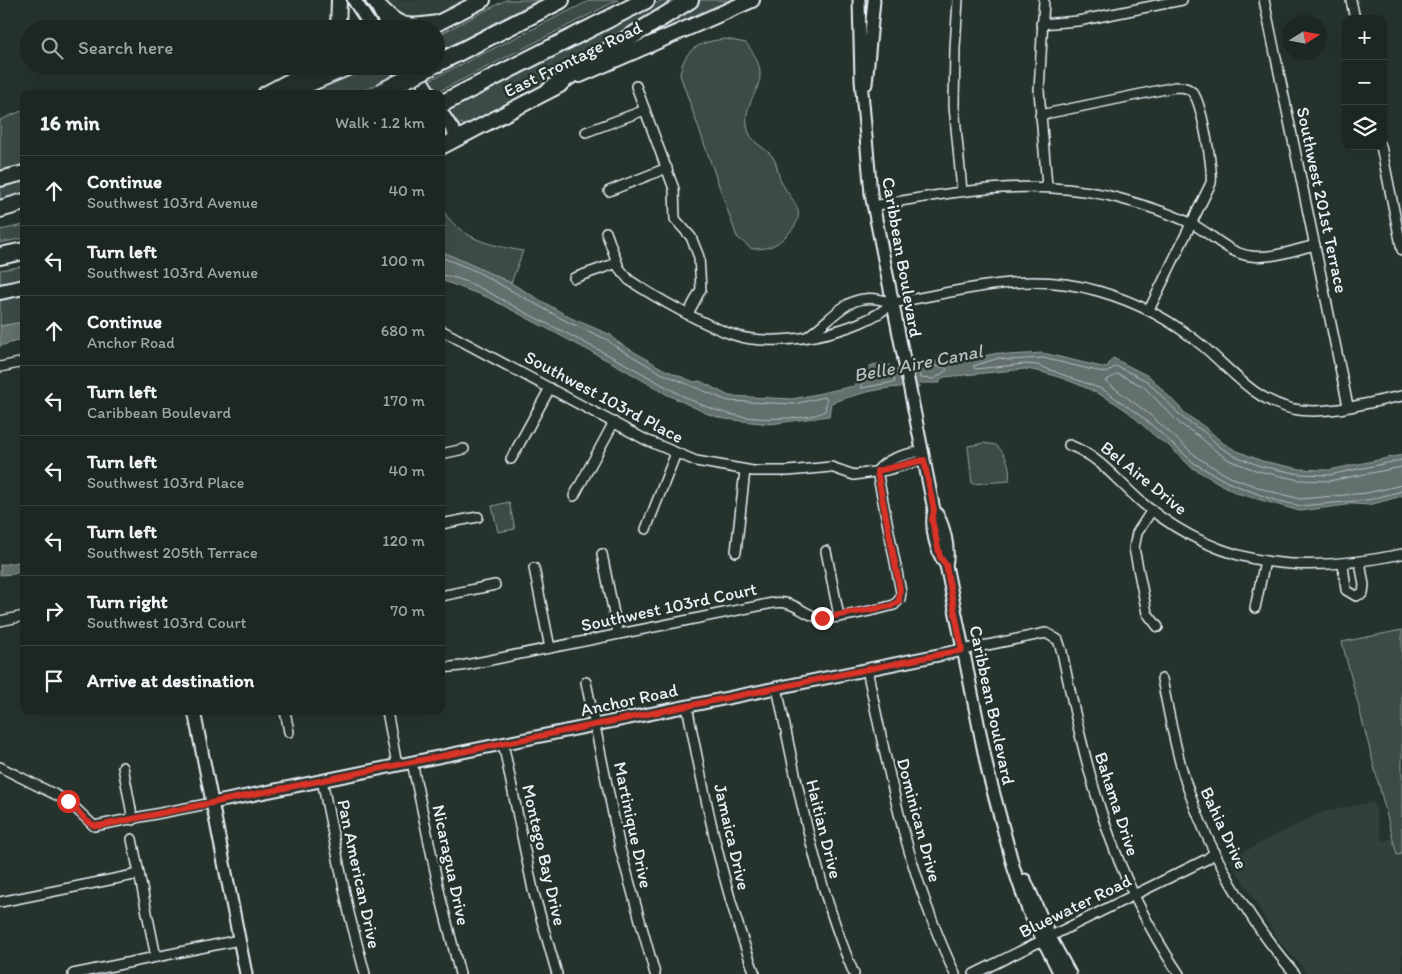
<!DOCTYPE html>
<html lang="en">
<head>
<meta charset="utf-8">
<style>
	:root { --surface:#1c2622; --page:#29322f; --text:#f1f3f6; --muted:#a0a5a5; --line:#3a4340 }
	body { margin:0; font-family:Itim,sans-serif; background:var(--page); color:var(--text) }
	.controls { position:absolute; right:15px; top:15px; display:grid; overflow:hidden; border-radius:10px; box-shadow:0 5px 20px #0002 }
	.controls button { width:45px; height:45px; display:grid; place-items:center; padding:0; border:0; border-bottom:1px solid var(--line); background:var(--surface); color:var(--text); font:25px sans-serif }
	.compass { position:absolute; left:1282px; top:15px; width:45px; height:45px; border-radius:50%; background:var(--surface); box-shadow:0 5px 20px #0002; rotate:79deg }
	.stop { position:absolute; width:15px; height:15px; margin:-11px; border:4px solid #d93025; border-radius:50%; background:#fff }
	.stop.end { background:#d93025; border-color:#fff; box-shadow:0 1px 5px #0008 }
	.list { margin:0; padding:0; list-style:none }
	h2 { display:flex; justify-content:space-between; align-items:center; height:65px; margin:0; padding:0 20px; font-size:21px }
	h2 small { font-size:16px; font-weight:400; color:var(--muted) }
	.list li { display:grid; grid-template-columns:32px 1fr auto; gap:15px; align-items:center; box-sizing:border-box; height:70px; padding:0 20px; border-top:1px solid var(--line) }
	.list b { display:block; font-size:19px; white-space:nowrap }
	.list p { margin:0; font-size:16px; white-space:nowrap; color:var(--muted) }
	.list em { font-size:16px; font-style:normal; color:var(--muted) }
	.icon { flex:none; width:28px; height:28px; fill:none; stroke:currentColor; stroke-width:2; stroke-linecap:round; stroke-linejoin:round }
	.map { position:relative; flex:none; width:1402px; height:974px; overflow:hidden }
	.search { position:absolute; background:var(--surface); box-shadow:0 5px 20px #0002; left:20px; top:20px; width:425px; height:55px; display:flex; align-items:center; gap:12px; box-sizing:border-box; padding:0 18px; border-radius:28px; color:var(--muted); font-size:19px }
	.panel { position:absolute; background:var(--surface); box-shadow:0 5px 20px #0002; left:20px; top:90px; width:425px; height:625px; border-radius:10px }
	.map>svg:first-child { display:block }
	.built { fill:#333f3a }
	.green { fill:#3e4b47; stroke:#939ea0 }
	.water { fill:#636f6d; stroke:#98a3a5 }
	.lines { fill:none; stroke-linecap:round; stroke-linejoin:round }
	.shore { stroke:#b3bdc0; stroke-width:1 }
	.minor-casing { stroke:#e8f1f8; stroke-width:12 }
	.tertiary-casing { stroke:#e8f1f8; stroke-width:15 }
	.secondary-casing { stroke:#e8f1f8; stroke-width:16 }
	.primary-casing { stroke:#e8f1f8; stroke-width:18 }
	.motorway-casing { stroke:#e8f1f8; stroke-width:20 }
	.minor { stroke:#26332d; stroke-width:9 }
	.tertiary { stroke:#26332d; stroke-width:11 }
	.secondary { stroke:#26332d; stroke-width:12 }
	.primary { stroke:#26332d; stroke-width:14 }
	.motorway { stroke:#26332d; stroke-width:16 }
	.motorway-bridge-casing { stroke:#e8f1f8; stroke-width:20; stroke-linecap:butt }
	.motorway-bridge { stroke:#26332d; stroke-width:16 }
	.route { stroke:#d93025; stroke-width:6 }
	.labels { text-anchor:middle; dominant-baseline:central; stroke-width:5; stroke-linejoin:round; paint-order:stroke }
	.street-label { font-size:18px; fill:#e8f1f8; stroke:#26332d }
	.water-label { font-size:19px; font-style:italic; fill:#b3bdc0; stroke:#26332d }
</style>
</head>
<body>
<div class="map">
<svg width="1402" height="974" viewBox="0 0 1402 974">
	<rect width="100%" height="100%" fill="#26332d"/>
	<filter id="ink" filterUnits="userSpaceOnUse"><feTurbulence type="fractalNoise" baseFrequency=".02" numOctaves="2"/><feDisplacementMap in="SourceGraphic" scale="10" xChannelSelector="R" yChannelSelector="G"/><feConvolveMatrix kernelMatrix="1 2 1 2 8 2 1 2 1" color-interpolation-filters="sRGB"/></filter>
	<g filter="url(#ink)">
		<g class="built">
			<polygon points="386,0 462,0 425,19 404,19 393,10"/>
			<polygon points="1374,802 1382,841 1402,837 1402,974 1308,974 1277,938 1229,859 1323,812"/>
		</g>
		<g class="green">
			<polygon points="506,0 538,0 436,54 436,36"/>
			<polygon points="591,0 618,0 438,92 430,80"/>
			<polygon points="663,0 684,0 571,70 464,126 462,123 458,125 456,119 455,120 448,109"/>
			<polygon points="700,0 742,0 638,43 637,38"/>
			<path d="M726 39 746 43C779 85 743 91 747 125 749 143 764 146 772 156 778 164 777 173 781 181 790 201 811 211 788 234 776 246 769 249 752 249L737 237 680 75C683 48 702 41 726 39Z"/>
			<polygon points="364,66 389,66 395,76 357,94 304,94"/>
			<polygon points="24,110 24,165 0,171 0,120"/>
			<polygon points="24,177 24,198 0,203 0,183"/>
			<path d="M441 207C459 239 489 245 523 251L511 283 441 251Z"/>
			<polygon points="24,225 24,238 0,243 0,230"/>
			<polygon points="24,266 24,283 0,288 0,270"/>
			<polygon points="24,292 24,322 0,326 0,297"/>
			<path d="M984 443 996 445C1007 455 1011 467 1009 481L972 484 968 446Z"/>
			<polygon points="509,502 515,529 498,532 492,506"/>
			<polygon points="1402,630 1402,854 1397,855 1342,642"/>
		</g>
		<g class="water">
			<path d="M441 251 511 283 571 318 611 335 616 341 663 369 694 382 700 381 729 396 793 399 826 392 854 386 872 365 886 363 898 371 900 378 914 374 917 367 925 361 950 362 999 353 1008 355 1043 353 1106 368 1113 358 1150 377 1187 415 1206 428 1223 443 1235 450 1262 461 1300 469 1329 470 1402 455V496L1369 505 1354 504 1300 511 1236 493 1191 467 1166 443C1160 443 1135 417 1127 411 1103 393 1054 372 1025 369L945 377 940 379V383H920L918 388C896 383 852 395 831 403L829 416 770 424 725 419 708 414 666 394 620 367 489 298 441 280Z"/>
			<polygon points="24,322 24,339 0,346 0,326"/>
			<polygon points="24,561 24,570 14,574 0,575 0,565"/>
		</g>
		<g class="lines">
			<g class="shore">
				<path d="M441 257 476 271 568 322 608 340 613 345 661 373 728 401 794 404 825 397 827 400 825 411C815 417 796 418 784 418 714 423 680 393 622 362 593 347 564 332 534 317 507 304 471 278 441 275"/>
				<polygon points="927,366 945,367 947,370 934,379 920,378 919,373"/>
				<polygon points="877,369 887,369 893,374 895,382 861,388 861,385"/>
				<polyline points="1402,460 1329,475 1300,474 1260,466 1233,455 1220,447 1203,431 1184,419 1147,381 1116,366 1106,373 1043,358 1009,360 999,358 973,366 975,369 1025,364 1037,365 1104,390 1145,419 1194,463 1227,482 1271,499 1300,506 1368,500 1402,491"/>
				<polyline points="1402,467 1329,481 1299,480 1258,471 1231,461 1217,452 1199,436 1180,424 1143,386 1118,374 1105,381 1149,414 1198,458 1230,477 1269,491 1300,499 1367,493 1402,485"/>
			</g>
			<defs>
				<g id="minor">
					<polyline points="958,0 955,48 954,106 962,191"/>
					<polyline points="1044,0 1039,91 1047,186"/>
					<polyline points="1264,0 1348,406"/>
					<polyline points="1351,0 1355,19"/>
					<polyline points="1041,24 1078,21 1182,0"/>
					<polyline points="636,86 674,189 675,219 691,237 699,257 701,289 688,314"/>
					<path d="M1040 115 1175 87C1182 87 1188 87 1193 93 1202 103 1213 169 1211 183L1149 310"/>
					<polyline points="586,132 645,110"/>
					<polyline points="1381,146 1402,250"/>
					<polyline points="609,191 667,168"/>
					<path d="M873 206C950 192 1028 178 1106 195 1134 202 1166 211 1192 224 1212 234 1229 254 1251 256 1271 259 1295 250 1315 245"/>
					<path d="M606 232 619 268 629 280C656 298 704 325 734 335 774 349 862 333 892 303"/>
					<polyline points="574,278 617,263"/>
					<polyline points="441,330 646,440 696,461 753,471 788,471 831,467 854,475 887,470 923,460"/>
					<path d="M808 336C837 316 850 287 892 303 963 291 1026 270 1098 291 1137 302 1173 321 1204 347 1233 372 1254 400 1293 409 1328 416 1368 402 1402 396"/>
					<polyline points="0,367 24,362"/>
					<path d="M1069 445C1102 457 1120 485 1146 506 1226 570 1306 574 1402 554"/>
					<polyline points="441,454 464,449"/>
					<polyline points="511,459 550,388"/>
					<path d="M877 471C887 457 906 455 921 451"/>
					<polyline points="574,496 614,422"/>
					<polyline points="1152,510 1137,533 1134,548 1147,613 1158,627"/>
					<polyline points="441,524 478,517"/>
					<polyline points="646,529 676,453"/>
					<polyline points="826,551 839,616"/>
					<polyline points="736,552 745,470"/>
					<polyline points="602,554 618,634"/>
					<polyline points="1343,565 1346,590 1356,596 1363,593 1364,585 1360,562"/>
					<polyline points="534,568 550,648"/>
					<polyline points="441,596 495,585"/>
					<polyline points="1255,608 1265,561"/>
					<polyline points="0,621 24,616"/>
					<path d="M963 650 1046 633 1058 640 1062 652C1086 769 1110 873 1179 974"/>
					<path d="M441 668 461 666 773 603C796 600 801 614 820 618 833 620 880 609 894 605L900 599 901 592 877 471"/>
					<path d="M867 669C889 775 908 875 955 974"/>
					<path d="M1162 679C1169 714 1175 749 1186 783 1209 852 1247 919 1295 974"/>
					<polyline points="586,682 620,848 655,974"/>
					<path d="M777 687C797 785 815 881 854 974"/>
					<path d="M687 706C705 797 722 887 755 974"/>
					<polyline points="285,711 289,732"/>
					<polyline points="387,711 397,765"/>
					<polyline points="503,743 533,890 557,974"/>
					<polyline points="412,762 441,899 460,974"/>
					<polyline points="0,767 68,801 94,826 212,803"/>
					<polyline points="123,767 133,820"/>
					<polyline points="322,780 349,913 365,974"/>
					<polyline points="132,839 156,957"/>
					<polyline points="0,902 139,874"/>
					<polyline points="73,974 239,940"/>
					<polyline points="974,974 1207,859 1215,852"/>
				</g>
				<g id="tertiary">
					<path d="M859 0 861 80 871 194 934 510C930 527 936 552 946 565L988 772 1014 869 1028 910 1060 974"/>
					<polyline points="866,84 874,0"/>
					<path d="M934 510C944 522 950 550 946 565"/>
					<polyline points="194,711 246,974"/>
					<polyline points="212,803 963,650"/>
					<polyline points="1025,880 1050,937 1070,974"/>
				</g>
				<g id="secondary">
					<polyline points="354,0 373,29"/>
					<polyline points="377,6 389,29"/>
					<polyline points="396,66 414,94"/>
					<polyline points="412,66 430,94"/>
					<polyline points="441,112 458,138"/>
				</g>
				<g id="primary">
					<path d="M373 0C399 26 400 29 438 23"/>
					<polyline points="430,27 483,0"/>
					<polyline points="338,29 339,0"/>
					<polyline points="580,75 752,0"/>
					<polyline points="291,92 352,66"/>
					<polyline points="265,94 318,66"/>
					<polyline points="441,147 560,85"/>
					<polyline points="0,179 24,173"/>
					<polyline points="0,292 24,287"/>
				</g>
				<g id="motorway">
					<polyline points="436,64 561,0"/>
					<polyline points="552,88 590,62 690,0"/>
					<polyline points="291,94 300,89"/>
					<polyline points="441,104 646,0"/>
					<polyline points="0,209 24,202"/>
					<polyline points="0,256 24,251"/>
				</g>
			</defs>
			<use href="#minor" class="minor-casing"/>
			<use href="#tertiary" class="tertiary-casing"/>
			<use href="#secondary" class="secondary-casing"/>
			<use href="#primary" class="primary-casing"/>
			<use href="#motorway" class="motorway-casing"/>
			<use href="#minor" class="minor"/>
			<use href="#tertiary" class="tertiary"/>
			<use href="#secondary" class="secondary"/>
			<use href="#primary" class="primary"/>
			<use href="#motorway" class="motorway"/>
			<defs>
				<polyline id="motorway-bridge" points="381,92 432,66"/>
			</defs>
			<use href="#motorway-bridge" class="motorway-bridge-casing"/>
			<use href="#motorway-bridge" class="motorway-bridge"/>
		</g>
	</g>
	<g class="lines" filter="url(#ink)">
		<path class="route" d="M68 801C79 808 84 825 98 826L962 650 946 565 940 557 932 520 934 510 924 460 877 471 900 589 899 601 891 606 822 618"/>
	</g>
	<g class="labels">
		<g class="street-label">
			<text transform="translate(573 59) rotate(-26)">East Frontage Road</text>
			<text transform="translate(1322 200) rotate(78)">Southwest 201st Terrace</text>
			<text transform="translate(902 257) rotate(80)">Caribbean Boulevard</text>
			<text transform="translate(604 397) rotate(28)">Southwest 103rd Place</text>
			<text transform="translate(1144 478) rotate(39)">Bel Aire Drive</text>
			<text transform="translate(669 607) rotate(-12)">Southwest 103rd Court</text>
			<text transform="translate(629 700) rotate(-12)">Anchor Road</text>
			<text transform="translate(992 705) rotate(78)">Caribbean Boulevard</text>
			<text transform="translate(1117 804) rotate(72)">Bahama Drive</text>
			<text transform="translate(919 820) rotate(75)">Dominican Drive</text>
			<text transform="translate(633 825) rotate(78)">Martinique Drive</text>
			<text transform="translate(1224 828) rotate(65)">Bahia Drive</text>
			<text transform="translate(824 829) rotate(76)">Haitian Drive</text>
			<text transform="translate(732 837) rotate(77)">Jamaica Drive</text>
			<text transform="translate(544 855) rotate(77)">Montego Bay Drive</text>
			<text transform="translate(451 865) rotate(78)">Nicaragua Drive</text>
			<text transform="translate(359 874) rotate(78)">Pan American Drive</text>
			<text transform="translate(1075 906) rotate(-26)">Bluewater Road</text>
		</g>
		<g class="water-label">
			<text transform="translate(918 363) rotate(-11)">Belle Aire Canal</text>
		</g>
	</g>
</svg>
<div class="controls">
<button>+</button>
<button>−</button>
<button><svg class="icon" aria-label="layers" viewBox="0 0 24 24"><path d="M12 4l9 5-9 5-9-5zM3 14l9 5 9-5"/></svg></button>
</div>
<svg class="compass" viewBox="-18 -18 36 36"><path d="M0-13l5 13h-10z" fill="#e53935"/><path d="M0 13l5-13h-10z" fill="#a0a5a5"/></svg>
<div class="stop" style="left:68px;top:801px"></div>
<div class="stop end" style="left:822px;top:618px"></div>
<div class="search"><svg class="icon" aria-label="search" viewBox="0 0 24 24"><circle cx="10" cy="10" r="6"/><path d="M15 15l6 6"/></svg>Search here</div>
<section class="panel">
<h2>16 min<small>Walk · 1.2 km</small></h2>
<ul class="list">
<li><svg class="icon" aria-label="ahead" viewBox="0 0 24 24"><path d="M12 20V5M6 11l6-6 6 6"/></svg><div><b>Continue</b><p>Southwest 103rd Avenue</p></div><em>40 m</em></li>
<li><svg class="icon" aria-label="left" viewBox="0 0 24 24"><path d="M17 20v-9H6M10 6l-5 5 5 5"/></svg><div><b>Turn left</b><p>Southwest 103rd Avenue</p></div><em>100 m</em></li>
<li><svg class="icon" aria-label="ahead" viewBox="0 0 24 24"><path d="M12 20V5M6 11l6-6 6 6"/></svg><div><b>Continue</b><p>Anchor Road</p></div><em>680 m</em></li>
<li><svg class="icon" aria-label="left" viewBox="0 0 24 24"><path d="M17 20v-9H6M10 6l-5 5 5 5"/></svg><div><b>Turn left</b><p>Caribbean Boulevard</p></div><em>170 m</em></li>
<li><svg class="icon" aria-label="left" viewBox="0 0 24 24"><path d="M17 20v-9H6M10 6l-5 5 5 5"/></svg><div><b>Turn left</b><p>Southwest 103rd Place</p></div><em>40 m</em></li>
<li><svg class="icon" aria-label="left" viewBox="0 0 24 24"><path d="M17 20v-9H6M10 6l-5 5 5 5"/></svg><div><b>Turn left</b><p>Southwest 205th Terrace</p></div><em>120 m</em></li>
<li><svg class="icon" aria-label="right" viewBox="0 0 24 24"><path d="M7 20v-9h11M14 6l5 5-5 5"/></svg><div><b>Turn right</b><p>Southwest 103rd Court</p></div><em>70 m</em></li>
<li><svg class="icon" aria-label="arrive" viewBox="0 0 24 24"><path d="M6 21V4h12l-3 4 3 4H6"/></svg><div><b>Arrive at destination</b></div></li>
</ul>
</section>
</div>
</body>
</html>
